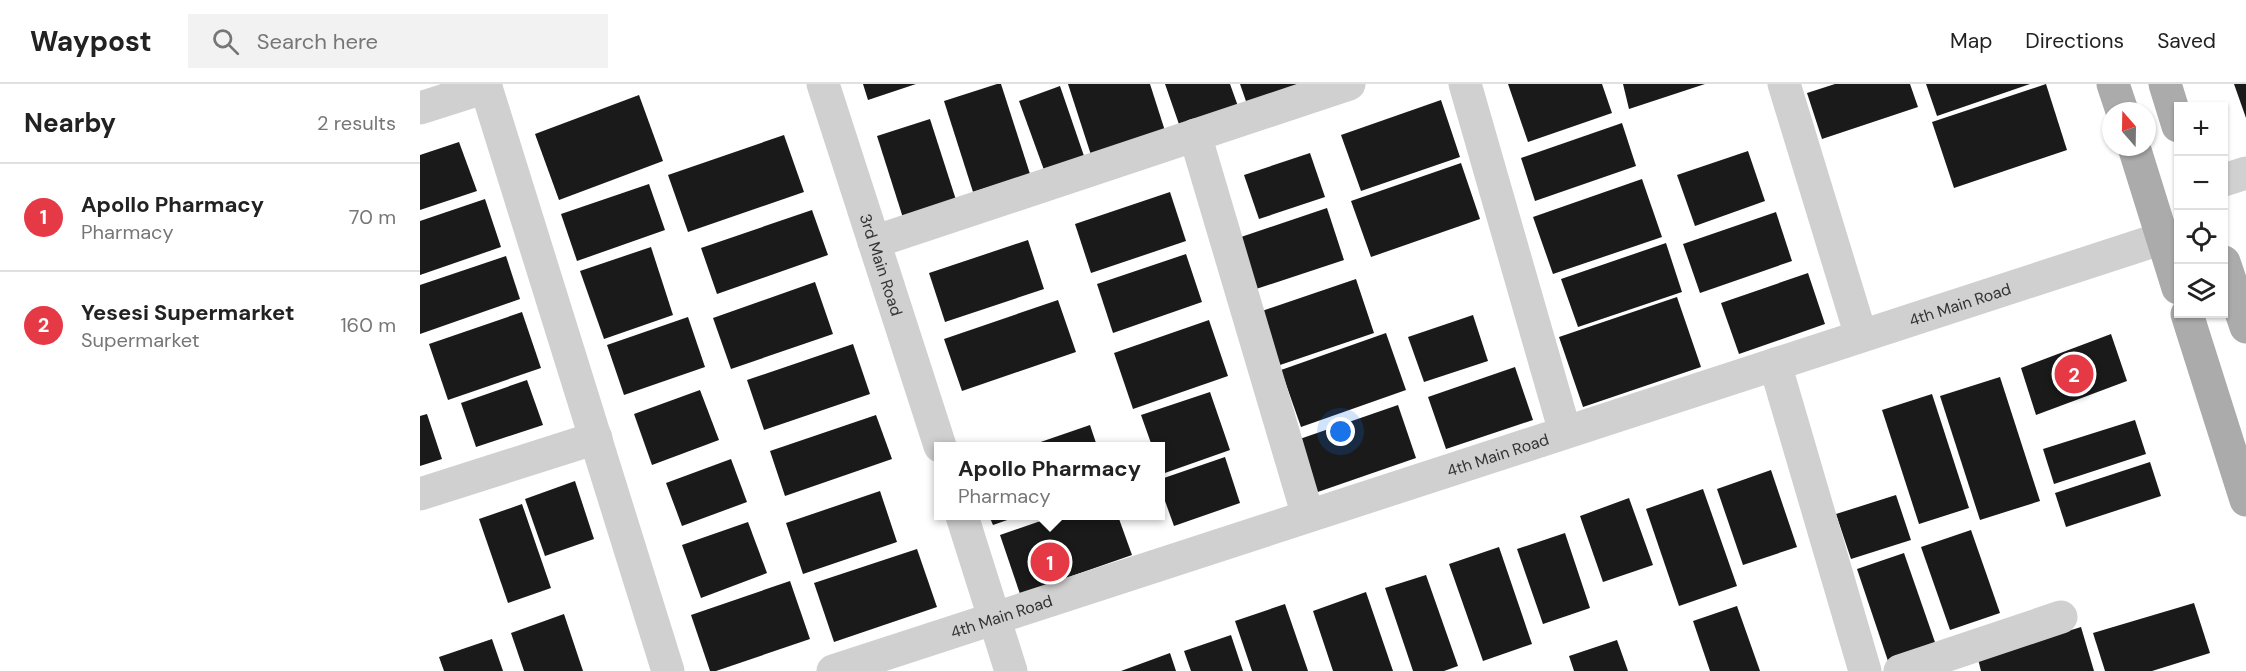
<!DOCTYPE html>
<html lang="en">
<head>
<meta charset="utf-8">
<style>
	:root { --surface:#fff; --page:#f2f2f2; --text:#222; --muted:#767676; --line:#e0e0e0; --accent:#e63946 }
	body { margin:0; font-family:"DM Sans",sans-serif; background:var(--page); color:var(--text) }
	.controls { position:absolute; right:18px; top:18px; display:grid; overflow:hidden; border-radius:0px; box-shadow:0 2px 4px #0004 }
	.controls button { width:54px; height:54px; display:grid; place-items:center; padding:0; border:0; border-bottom:2px solid var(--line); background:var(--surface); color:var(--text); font:30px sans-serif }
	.compass { position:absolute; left:1682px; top:18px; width:54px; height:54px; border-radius:50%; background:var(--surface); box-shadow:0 2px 4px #0004; rotate:340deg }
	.you { position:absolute; left:921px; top:348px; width:21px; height:21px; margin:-15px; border:4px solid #fff; border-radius:50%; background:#1a73e8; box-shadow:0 0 0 9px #1a73e833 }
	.badge { display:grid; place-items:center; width:39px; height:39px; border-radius:50%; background:var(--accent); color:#fff; font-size:20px; font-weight:700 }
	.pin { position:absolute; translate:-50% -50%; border:3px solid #fff; box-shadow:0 2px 6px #0006 }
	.popup { position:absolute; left:514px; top:358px; width:231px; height:78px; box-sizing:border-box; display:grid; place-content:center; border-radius:0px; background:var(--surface); filter:drop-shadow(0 2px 4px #0005); font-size:20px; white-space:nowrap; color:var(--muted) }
	.popup b { font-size:22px; color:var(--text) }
	.popup::after { content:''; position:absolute; left:50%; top:100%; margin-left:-12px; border:12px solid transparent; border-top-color:var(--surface) }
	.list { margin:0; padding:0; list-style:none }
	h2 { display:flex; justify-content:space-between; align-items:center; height:78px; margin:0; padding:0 24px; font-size:26px }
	h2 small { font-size:20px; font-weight:400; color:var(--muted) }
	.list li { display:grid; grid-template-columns:39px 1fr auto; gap:18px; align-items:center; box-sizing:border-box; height:108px; padding:0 24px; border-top:2px solid var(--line) }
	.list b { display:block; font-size:22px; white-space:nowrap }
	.list p { margin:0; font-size:20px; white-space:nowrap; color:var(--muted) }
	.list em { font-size:20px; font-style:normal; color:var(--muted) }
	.icon { flex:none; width:33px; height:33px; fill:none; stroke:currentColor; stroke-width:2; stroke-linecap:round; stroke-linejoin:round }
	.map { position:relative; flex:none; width:1826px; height:587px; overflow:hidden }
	header { display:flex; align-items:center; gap:36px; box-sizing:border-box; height:84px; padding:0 30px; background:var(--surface); border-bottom:2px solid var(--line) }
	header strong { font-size:28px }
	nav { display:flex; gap:33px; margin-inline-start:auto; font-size:21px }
	.search { width:420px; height:54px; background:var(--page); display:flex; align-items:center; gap:15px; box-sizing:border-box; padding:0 21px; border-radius:0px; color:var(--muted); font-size:22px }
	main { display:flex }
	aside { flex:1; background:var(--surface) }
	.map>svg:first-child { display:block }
	.building { fill:#1a1a1a }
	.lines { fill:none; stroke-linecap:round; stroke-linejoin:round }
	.minor { stroke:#d0d0d0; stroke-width:33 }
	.major { stroke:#ababab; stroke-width:33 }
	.labels { text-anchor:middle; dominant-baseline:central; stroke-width:6; stroke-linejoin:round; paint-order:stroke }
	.street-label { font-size:16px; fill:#333; stroke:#fff }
</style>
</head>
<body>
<header>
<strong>Waypost</strong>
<div class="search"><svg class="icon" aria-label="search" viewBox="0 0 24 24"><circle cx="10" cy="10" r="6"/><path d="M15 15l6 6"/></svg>Search here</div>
<nav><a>Map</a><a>Directions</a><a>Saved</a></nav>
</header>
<main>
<aside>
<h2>Nearby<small>2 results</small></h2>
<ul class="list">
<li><span class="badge">1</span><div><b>Apollo Pharmacy</b><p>Pharmacy</p></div><em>70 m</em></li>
<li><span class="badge">2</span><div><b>Yesesi Supermarket</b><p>Supermarket</p></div><em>160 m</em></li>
</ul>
</aside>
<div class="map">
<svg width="1826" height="587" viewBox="0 0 1826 587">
	<rect width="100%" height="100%" fill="#fff"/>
	<g class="building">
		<polygon points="443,0 496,0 448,16"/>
		<polygon points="577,0 581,0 610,90 553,108 524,17"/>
		<polygon points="648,0 730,0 746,50 672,74"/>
		<polygon points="745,0 810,0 819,25 761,46"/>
		<polygon points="820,0 886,0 828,23"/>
		<polygon points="1088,0 1182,0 1192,29 1108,58"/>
		<polygon points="1203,0 1285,0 1209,25"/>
		<polygon points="1415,0 1490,0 1498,23 1402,55 1387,9"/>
		<polygon points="1506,0 1610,0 1517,32"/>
		<polygon points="1626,0 1647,66 1534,104 1512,38"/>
		<polygon points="1814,0 1826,0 1826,34"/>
		<polygon points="640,2 664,72 624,86 599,17"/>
		<polygon points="219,11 243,77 139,116 115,50"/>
		<polygon points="1021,16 1040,73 941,107 921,51"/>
		<polygon points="510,35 537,119 484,137 457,52"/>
		<polygon points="1202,39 1216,82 1115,117 1101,74"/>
		<polygon points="364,51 384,108 268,148 248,91"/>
		<polygon points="39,58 57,107 0,126 0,71"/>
		<polygon points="1328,67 1345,117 1275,142 1257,91"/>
		<polygon points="890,69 905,113 839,135 824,91"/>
		<polygon points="1041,79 1060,135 951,173 931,117"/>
		<polygon points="1222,95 1242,153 1133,190 1113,133"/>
		<polygon points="229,100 245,146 157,177 141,130"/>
		<polygon points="750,108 766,157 671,189 655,140"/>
		<polygon points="65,115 81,163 0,191 0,137"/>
		<polygon points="907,124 924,176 836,205 818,154"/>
		<polygon points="392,126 408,171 297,210 281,164"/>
		<polygon points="1356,128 1372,177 1280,209 1263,160"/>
		<polygon points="608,156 624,205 525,238 509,189"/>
		<polygon points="1246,159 1262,208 1158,243 1141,195"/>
		<polygon points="231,163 253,231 184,255 160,187"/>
		<polygon points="766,170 782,218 693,249 677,200"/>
		<polygon points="86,172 100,215 0,250 0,201"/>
		<polygon points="1388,189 1405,240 1319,270 1301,219"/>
		<polygon points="936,195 954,249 860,281 842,227"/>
		<polygon points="395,198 413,250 311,285 293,234"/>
		<polygon points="1257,213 1281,283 1163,323 1139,253"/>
		<polygon points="638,216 656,268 542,307 524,255"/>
		<polygon points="102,228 121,284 28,316 9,260"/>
		<polygon points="1053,231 1068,277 1004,298 988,253"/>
		<polygon points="268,233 285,283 204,311 187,261"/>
		<polygon points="789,236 808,292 713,325 694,269"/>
		<polygon points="966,249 986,306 881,343 861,286"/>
		<polygon points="1691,250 1707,297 1616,331 1601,284"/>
		<polygon points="433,260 450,310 344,346 327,296"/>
		<polygon points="1095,283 1113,336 1026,365 1008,313"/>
		<polygon points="1580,293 1620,417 1560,436 1520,312"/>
		<polygon points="107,296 123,341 56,363 41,319"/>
		<polygon points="280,306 299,356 232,381 214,330"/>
		<polygon points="790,308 810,366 742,390 741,362 732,362 721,331"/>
		<polygon points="1512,310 1549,424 1499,440 1462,326"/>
		<polygon points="978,321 996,374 892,410 874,357"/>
		<polygon points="7,330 22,375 0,382 0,332"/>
		<polygon points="456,331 472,375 365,412 350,367"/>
		<polygon points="1715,336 1726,370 1634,400 1623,365"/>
		<polygon points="670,341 677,362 609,362"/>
		<polygon points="805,373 820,419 754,442 741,406 741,395"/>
		<polygon points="311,375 327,418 262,442 246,399"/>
		<polygon points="1730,378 1741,412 1646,443 1635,409"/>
		<polygon points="1351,386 1377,463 1323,481 1297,405"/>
		<polygon points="155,397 174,455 125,472 105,415"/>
		<polygon points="1283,405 1317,502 1259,522 1226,425"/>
		<polygon points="460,407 477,458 383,490 366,439"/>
		<polygon points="1476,411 1491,456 1431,475 1416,430"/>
		<polygon points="1209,414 1233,481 1183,498 1160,432"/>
		<polygon points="102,420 131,504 88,519 59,435"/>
		<polygon points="569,432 599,432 573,441"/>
		<polygon points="635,432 698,432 712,471 600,510 580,451"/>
		<polygon points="328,438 347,489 281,514 262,461"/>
		<polygon points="1551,446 1580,529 1530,546 1501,463"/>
		<polygon points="1145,449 1170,524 1123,540 1097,465"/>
		<polygon points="1079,463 1112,560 1063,577 1029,480"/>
		<polygon points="497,465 517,523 414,558 394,499"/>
		<polygon points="1484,469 1517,564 1469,580 1437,485"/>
		<polygon points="1006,491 1038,582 1024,587 993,587 965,504"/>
		<polygon points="370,497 390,555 296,587 290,587 271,531"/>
		<polygon points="946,508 973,587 913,587 893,527"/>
		<polygon points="1774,519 1790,569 1732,587 1685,587 1673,549"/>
		<polygon points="865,520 888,587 832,587 815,537"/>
		<polygon points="1317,522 1340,587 1290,587 1273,537"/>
		<polygon points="144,530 163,587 104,587 91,549"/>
		<polygon points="1661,543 1674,587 1561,587 1558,575"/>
		<polygon points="811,551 823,587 771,587 764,567"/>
		<polygon points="72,555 83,587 24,587 19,573"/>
		<polygon points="1197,556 1208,587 1154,587 1149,572"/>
		<polygon points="750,569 756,587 701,587"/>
	</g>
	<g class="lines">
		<g class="minor">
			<polyline points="65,0 248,587"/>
			<path id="s1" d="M403 0 520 362"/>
			<polyline points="1045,0 1145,348"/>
			<polyline points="1364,0 1441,252"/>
			<polyline points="0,24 66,3"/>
			<polyline points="775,51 888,432"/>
			<polyline points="1804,96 1826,89"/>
			<polyline points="454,158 929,0"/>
			<polyline points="1355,280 1445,587"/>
			<polyline points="0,410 176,354"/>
			<polyline points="542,432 591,587"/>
			<path id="s2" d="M413 587 1743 154"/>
			<polyline points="1480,587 1641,533"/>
		</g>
		<g class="major">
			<polyline points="1693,0 1702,27"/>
			<polyline points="1745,0 1758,42"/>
			<polyline points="1714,63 1758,204"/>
			<polyline points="1804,178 1826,243"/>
			<polyline points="1767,230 1826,416"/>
		</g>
	</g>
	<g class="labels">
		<g class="street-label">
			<text stroke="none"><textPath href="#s1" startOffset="190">3rd Main Road</textPath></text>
			<text stroke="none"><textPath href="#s2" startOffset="1185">4th Main Road</textPath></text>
			<text stroke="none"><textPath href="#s2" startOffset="699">4th Main Road</textPath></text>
			<text stroke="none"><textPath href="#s2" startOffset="177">4th Main Road</textPath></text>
		</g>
	</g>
</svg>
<div class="controls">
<button>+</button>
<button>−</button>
<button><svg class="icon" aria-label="locate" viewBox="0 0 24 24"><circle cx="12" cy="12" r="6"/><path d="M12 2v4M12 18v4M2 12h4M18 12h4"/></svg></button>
<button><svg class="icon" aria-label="layers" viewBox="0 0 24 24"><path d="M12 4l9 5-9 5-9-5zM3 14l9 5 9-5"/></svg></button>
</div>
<svg class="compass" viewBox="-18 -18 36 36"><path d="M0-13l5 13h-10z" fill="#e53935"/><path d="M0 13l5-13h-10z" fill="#767676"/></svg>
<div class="you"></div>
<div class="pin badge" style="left:630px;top:478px">1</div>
<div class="popup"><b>Apollo Pharmacy</b>Pharmacy</div>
<div class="pin badge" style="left:1654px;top:290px">2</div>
</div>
</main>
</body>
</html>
